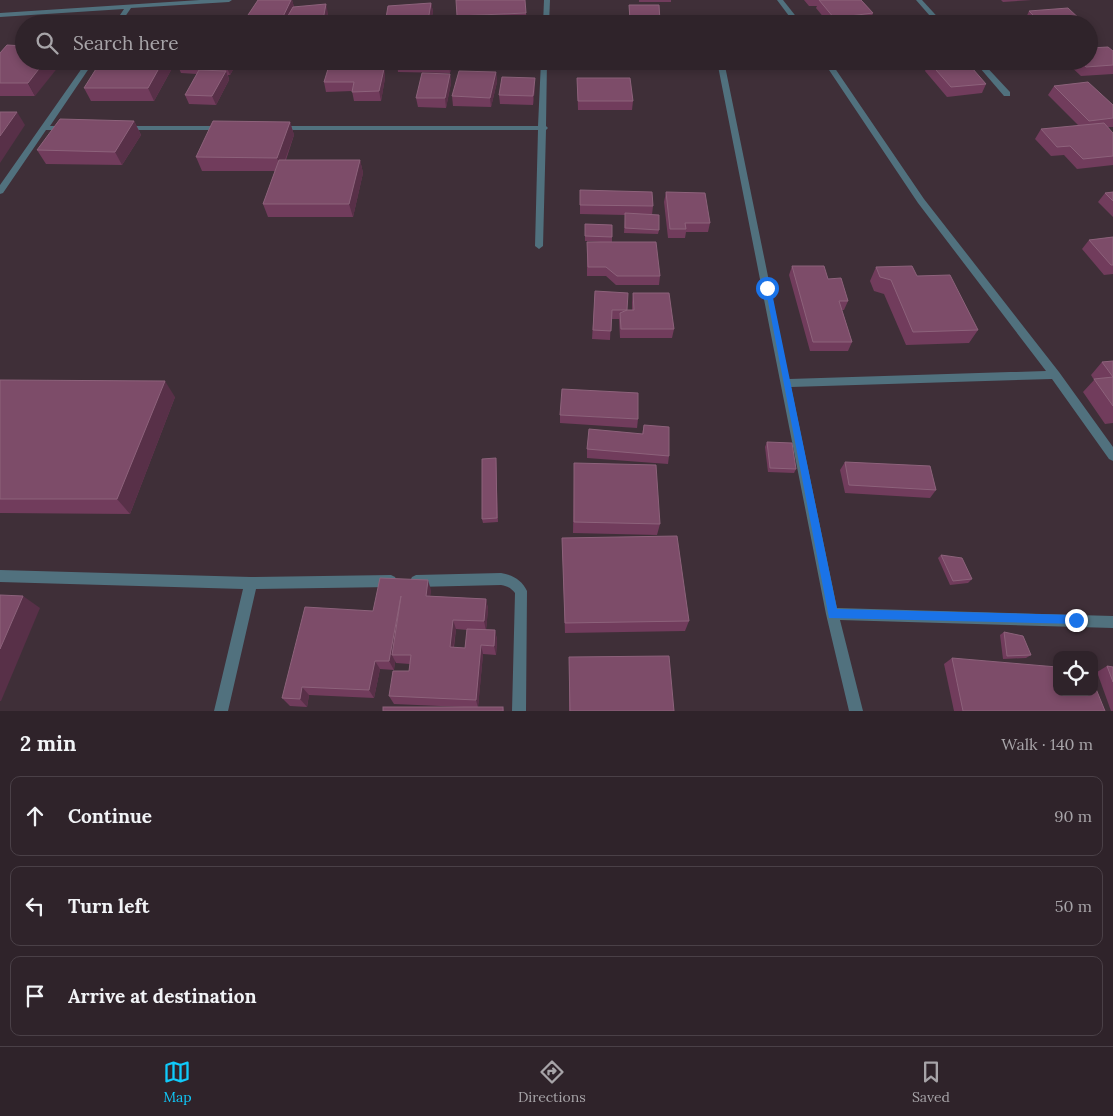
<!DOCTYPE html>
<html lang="en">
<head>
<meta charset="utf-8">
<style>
	:root { --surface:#2f232a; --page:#3b2f36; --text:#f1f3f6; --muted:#a7a4a8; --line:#4a4047; --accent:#10cafa }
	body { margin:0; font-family:Lora,serif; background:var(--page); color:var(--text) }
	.controls { position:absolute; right:15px; bottom:15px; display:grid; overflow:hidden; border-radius:10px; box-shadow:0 2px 8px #0003 }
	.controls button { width:45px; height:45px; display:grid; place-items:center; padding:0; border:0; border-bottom:1px solid var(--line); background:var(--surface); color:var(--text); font:25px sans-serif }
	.stop { position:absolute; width:15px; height:15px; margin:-11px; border:4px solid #1a73e8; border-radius:50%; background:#fff }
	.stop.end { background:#1a73e8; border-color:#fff; box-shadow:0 1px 5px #0008 }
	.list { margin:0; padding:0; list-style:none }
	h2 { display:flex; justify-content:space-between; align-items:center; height:65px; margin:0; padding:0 20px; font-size:21px }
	h2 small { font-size:16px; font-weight:400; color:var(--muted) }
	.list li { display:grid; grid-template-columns:32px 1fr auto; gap:15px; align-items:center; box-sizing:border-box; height:80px; margin:0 10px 10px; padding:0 10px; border:1px solid var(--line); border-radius:10px }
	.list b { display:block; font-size:19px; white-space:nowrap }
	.list em { font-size:16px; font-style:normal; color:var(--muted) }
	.icon { flex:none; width:28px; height:28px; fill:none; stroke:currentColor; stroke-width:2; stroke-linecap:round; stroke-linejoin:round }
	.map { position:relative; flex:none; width:1113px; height:711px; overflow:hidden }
	.search { position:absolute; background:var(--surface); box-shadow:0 2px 8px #0003; left:15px; right:15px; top:15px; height:55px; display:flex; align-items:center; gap:12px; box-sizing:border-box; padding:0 18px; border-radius:28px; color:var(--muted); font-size:19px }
	.sheet { height:335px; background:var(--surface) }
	nav { display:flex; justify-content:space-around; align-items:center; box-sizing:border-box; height:70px; border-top:1px solid var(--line); background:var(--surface); font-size:14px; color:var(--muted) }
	nav a { display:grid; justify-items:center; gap:2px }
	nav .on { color:var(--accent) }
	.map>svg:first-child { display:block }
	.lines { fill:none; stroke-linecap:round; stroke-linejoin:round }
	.minor { fill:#51717e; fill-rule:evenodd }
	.wall { fill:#713c5c; fill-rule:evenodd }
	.shaded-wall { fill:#583048 }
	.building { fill:#7d4c69; stroke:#8d627b }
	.route { fill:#1a73e8 }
</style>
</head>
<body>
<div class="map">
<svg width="1113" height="711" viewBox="0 0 1113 711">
	<rect width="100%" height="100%" fill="#3f2f38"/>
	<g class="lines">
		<g class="minor">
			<polygon points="200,0 232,0 229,2 131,8 120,24 114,24 124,9 0,17 0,13"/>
			<polygon points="544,0 550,0 549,24 543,24"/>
			<polygon points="777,0 783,0 802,24 795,24"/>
			<polygon points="916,0 922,0 944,24 937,24"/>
			<polygon points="87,61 94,61 50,126 65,126 69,128 65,130 46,130 3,193 0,194 0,185"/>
			<polygon points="541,61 547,61 546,126 548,128 546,130 543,246 539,249 535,246 538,130 279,130 275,128 279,126 538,126"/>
			<polygon points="717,61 724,61 789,379 1046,371 918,203 823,61 830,61 924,199 1059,372 1113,447 1113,461 1109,459 1052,379 791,387 837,608 1113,616 1113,628 840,620 863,711 849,711 826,614"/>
			<polygon points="974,61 981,61 1010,92 1010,96 1004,96"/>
			<polygon points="121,126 222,126 226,128 222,130 124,130 120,128"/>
			<polygon points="0,570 251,577 391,575 395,577 397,581 395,585 391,587 256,589 228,711 214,711 243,589 0,582"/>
			<path d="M501 573C513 575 522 580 527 591L526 711H512L515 593C511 588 507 586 501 585L416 587 412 585 410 581 412 577 416 575Z"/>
		</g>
	</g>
	<g class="wall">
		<polygon points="292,0 294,7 328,13 326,24 245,24 244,21"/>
		<rect x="639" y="0" width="32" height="2"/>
		<polygon points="804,0 861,0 873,13 870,22 858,24 829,24 816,8 817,6 809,6"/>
		<polygon points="1001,0 1032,0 1003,2"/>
		<polygon points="431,3 433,12 430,24 385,24"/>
		<polygon points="629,5 660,21 660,24 629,24"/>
		<polygon points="1029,11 1085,24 1028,24 1025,20"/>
		<polygon points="526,13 527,22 484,24 458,24 457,16"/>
		<polygon points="7,45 35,96 0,96 0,53"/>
		<polygon points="1090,48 1113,51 1113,74 1081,76 1067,63 1068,61 1089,61"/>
		<polygon points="176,61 154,101 91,101 84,88"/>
		<polygon points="179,61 238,61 230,75 228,75 229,80 216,105 189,104 185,95 197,74 181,73 177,64"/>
		<polygon points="453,61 450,73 398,72 397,62"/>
		<polygon points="929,62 986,84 982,93 947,97 925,71"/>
		<polygon points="384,69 385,78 381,101 354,101 352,91 326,92 324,82"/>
		<polygon points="496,72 497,82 491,107 453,106 452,96"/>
		<polygon points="450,74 451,83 446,108 418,107 416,98"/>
		<polygon points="577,78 633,101 632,110 578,110"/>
		<polygon points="1054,86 1113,105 1113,127 1108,127 1113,133 1113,165 1077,169 1064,155 1051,156 1035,139 1041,129 1079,126 1048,95"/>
		<polygon points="535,87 533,105 500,104 499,95"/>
		<polygon points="134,121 141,135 122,165 46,164 37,150"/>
		<polygon points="290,122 294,135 286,160 360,160 363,173 353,217 268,217 263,204 275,171 202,171 196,157"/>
		<polygon points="580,190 653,206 652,215 659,230 658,234 624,233 625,215 580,214"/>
		<polygon points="666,192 710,223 708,232 686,232 685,238 668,238 664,202"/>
		<polygon points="1113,192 1113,217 1098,202 1105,193"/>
		<polygon points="585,224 612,225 612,242 660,276 659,285 616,285 606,276 587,276 587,242 600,242 585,241"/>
		<polygon points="1113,237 1113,274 1104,275 1082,249 1089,240"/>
		<polygon points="792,266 828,279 848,301 844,310 842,310 852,342 848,351 810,351 789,275"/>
		<polygon points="876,267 978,330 969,343 906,345 884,294 874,291 870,281"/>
		<polygon points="595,291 627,310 632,310 632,302 633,293 674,329 672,338 620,338 619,319 611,319 610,340 592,339"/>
		<polygon points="1113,361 1113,423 1105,424 1083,392 1094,380 1091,375 1102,362"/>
		<polygon points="0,380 175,397 130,514 0,513"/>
		<polygon points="560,415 638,419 637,428 560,423"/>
		<polygon points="644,425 669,456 668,464 587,458 587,449 642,434"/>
		<polygon points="767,442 796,469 794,473 768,472 765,447"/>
		<polygon points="496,458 498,522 483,523 482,519"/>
		<polygon points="845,462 936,490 930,498 845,493 840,470"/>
		<polygon points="574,475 660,524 657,535 573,533"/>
		<polygon points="562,538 689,621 685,631 565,633"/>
		<polygon points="941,555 972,579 968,583 950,585 938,558"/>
		<path d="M431 590 430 596 486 599 488 609 486 630H495L497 640 496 655 483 654 478 707H503L504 711H383L463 707 394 704 389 696 409 671 410 664 396 663 395 661 394 670 380 669 374 698 309 695 307 707 290 706 282 698 373 611ZM456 629 467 630 465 648 454 647Z"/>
		<polygon points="1004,632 1031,655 1026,658 1003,659 1000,635"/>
		<polygon points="569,657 674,711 569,711"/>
		<polygon points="952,658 1105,711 954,711 944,664"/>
		<polygon points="1107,666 1113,667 1113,711 1111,711 1097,672"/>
	</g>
	<g class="shaded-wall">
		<polygon points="291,0 292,0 294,7 285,21 286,24 280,24 280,23"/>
		<polygon points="431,3 433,12 430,24 428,24 428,21"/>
		<polygon points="326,4 328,13 326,24 324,24 323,20"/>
		<polygon points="45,61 63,61 35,96 28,83"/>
		<polygon points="163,61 176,61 154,101 148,88"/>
		<polygon points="229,61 238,61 230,75 226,66"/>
		<polygon points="449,61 453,61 450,73 449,64"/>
		<polygon points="384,69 385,78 381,101 379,91"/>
		<polygon points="226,71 229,80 216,105 212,96"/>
		<polygon points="496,72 497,82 491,107 490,98"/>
		<polygon points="450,74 451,83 446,108 445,98"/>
		<polygon points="535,78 535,87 533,105 533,96"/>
		<polygon points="17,112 25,125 0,163 0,136"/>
		<polygon points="134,121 141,135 122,165 115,152"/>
		<polygon points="290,122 294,135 281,171 277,158"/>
		<polygon points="360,160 363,173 353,217 349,204"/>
		<polygon points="165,381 175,397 130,514 117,499"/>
		<polygon points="428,580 431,590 429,606 426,596"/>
		<polygon points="23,596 40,608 1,701 0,701 0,649"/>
		<polygon points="401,596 392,655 395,661 394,670 389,661"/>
		<polygon points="486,599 488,609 486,631 484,621"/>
		<polygon points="453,620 456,629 452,656 450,647"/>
		<polygon points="495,630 497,640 496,655 494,646"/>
		<polygon points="481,645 483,654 478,708 476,700"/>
		<polygon points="375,661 380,669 374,698 369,690"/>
		<polygon points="302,687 309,695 307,707 300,699"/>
	</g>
	<g class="building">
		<polygon points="258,0 291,0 280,23 244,21"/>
		<polygon points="456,0 525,0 526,13 457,16"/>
		<polygon points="819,0 861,0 873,13 834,18"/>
		<polygon points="431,3 428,21 385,24 388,6"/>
		<polygon points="326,4 323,20 285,21 293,7"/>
		<polygon points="629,5 659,5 660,21 630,20"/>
		<polygon points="1068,8 1085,24 1042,24 1029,11"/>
		<polygon points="197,21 208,22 208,24 197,24"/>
		<polygon points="7,45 24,46 24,61 45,61 28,83 0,83 0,53"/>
		<polygon points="1108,47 1113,51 1113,65 1086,67 1080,61 1089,61 1089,53 1094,52 1090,48"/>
		<polygon points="101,61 163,61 148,88 84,88"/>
		<polygon points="179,61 229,61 226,66 177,64"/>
		<polygon points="397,61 449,61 449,64 397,62"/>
		<polygon points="937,61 966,61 986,84 951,87 929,62"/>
		<polygon points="328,69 384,69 379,91 352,92 354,82 324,82"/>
		<polygon points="199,70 226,71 212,96 185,95"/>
		<polygon points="459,71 496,72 490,98 452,96"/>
		<polygon points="422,73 450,74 445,98 416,98"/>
		<polygon points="502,77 535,78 533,96 499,95"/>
		<polygon points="577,78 630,78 633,101 578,101"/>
		<polygon points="1088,82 1113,105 1113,118 1089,121 1054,86"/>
		<polygon points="0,112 17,112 0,136"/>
		<polygon points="60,119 134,121 115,152 37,150"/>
		<polygon points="213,121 290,122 277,158 196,157"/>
		<polygon points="1104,123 1113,133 1113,156 1083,159 1070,146 1057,147 1041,129"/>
		<polygon points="279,160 360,160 349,204 263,204"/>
		<polygon points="580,190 652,192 653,206 580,205"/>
		<polygon points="666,192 705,193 710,223 685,223 686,229 670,229"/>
		<polygon points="1113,192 1113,201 1105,193"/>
		<polygon points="625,213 659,215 659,230 625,228"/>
		<polygon points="585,224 612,225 612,237 585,236"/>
		<polygon points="1113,237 1113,265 1111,265 1089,240"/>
		<polygon points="587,242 656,242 660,276 617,276 606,267 588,267"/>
		<polygon points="792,266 824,266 828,279 841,278 848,301 839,301 852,342 813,342"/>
		<polygon points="912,266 917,276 950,275 978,330 913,332 891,280 880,277 876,267"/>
		<polygon points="595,291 628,293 627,310 634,310 633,293 669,293 674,329 621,329 620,313 627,310 612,310 611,331 593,330"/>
		<polygon points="1113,361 1113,406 1094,379 1113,377 1102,362"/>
		<polygon points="0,380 165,381 117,499 0,499"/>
		<polygon points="562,389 638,393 638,419 560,415"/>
		<polygon points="644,425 669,427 669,456 587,449 589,429 643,434"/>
		<polygon points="767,442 792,443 796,469 770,468"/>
		<polygon points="496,458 497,518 482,519 482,459"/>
		<polygon points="845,462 930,466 936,490 849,485"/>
		<polygon points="574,463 656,465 660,524 574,522"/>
		<polygon points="677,536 689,621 565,623 562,538"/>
		<polygon points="941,555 962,558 972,579 953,581"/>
		<polygon points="380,578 428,580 426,596 486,599 484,621 453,620 450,647 465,648 467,629 495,630 494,646 481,645 476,700 389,696 393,671 409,671 411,655 392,655 401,596 389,661 375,661 369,690 302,687 300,699 282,698 305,607 373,611"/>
		<polygon points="0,595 23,596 0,649"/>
		<polygon points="1004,632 1023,636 1031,655 1007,656"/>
		<polygon points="669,656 674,711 570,711 569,657"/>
		<polygon points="952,658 1057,667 1057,692 1094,692 1094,684 1105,711 963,711"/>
		<polygon points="1107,666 1113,667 1113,682"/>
		<rect x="383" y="707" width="120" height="4"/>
	</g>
	<polygon class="route" points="765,286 771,288 837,609 1076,615 1079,617 1079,624 829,618"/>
</svg>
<div class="controls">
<button><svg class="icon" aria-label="locate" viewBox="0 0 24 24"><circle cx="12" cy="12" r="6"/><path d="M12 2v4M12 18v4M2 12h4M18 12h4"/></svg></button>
</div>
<div class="stop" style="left:767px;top:288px"></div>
<div class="stop end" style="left:1076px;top:620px"></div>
<div class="search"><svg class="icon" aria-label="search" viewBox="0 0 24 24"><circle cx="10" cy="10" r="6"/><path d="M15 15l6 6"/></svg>Search here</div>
</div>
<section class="sheet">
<h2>2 min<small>Walk · 140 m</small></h2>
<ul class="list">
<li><svg class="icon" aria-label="ahead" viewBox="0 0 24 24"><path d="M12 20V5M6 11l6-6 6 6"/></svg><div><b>Continue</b></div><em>90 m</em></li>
<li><svg class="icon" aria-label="left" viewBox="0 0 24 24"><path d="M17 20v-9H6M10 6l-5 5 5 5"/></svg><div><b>Turn left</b></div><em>50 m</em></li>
<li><svg class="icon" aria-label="arrive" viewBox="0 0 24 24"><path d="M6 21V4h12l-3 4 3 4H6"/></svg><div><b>Arrive at destination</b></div></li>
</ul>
</section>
<nav>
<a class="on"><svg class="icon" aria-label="map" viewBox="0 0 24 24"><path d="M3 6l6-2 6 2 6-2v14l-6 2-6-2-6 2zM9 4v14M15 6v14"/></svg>Map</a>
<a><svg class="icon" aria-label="directions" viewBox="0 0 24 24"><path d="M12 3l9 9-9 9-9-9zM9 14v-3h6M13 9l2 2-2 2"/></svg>Directions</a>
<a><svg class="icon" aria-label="saved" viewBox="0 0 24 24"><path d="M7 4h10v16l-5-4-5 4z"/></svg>Saved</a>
</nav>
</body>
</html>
